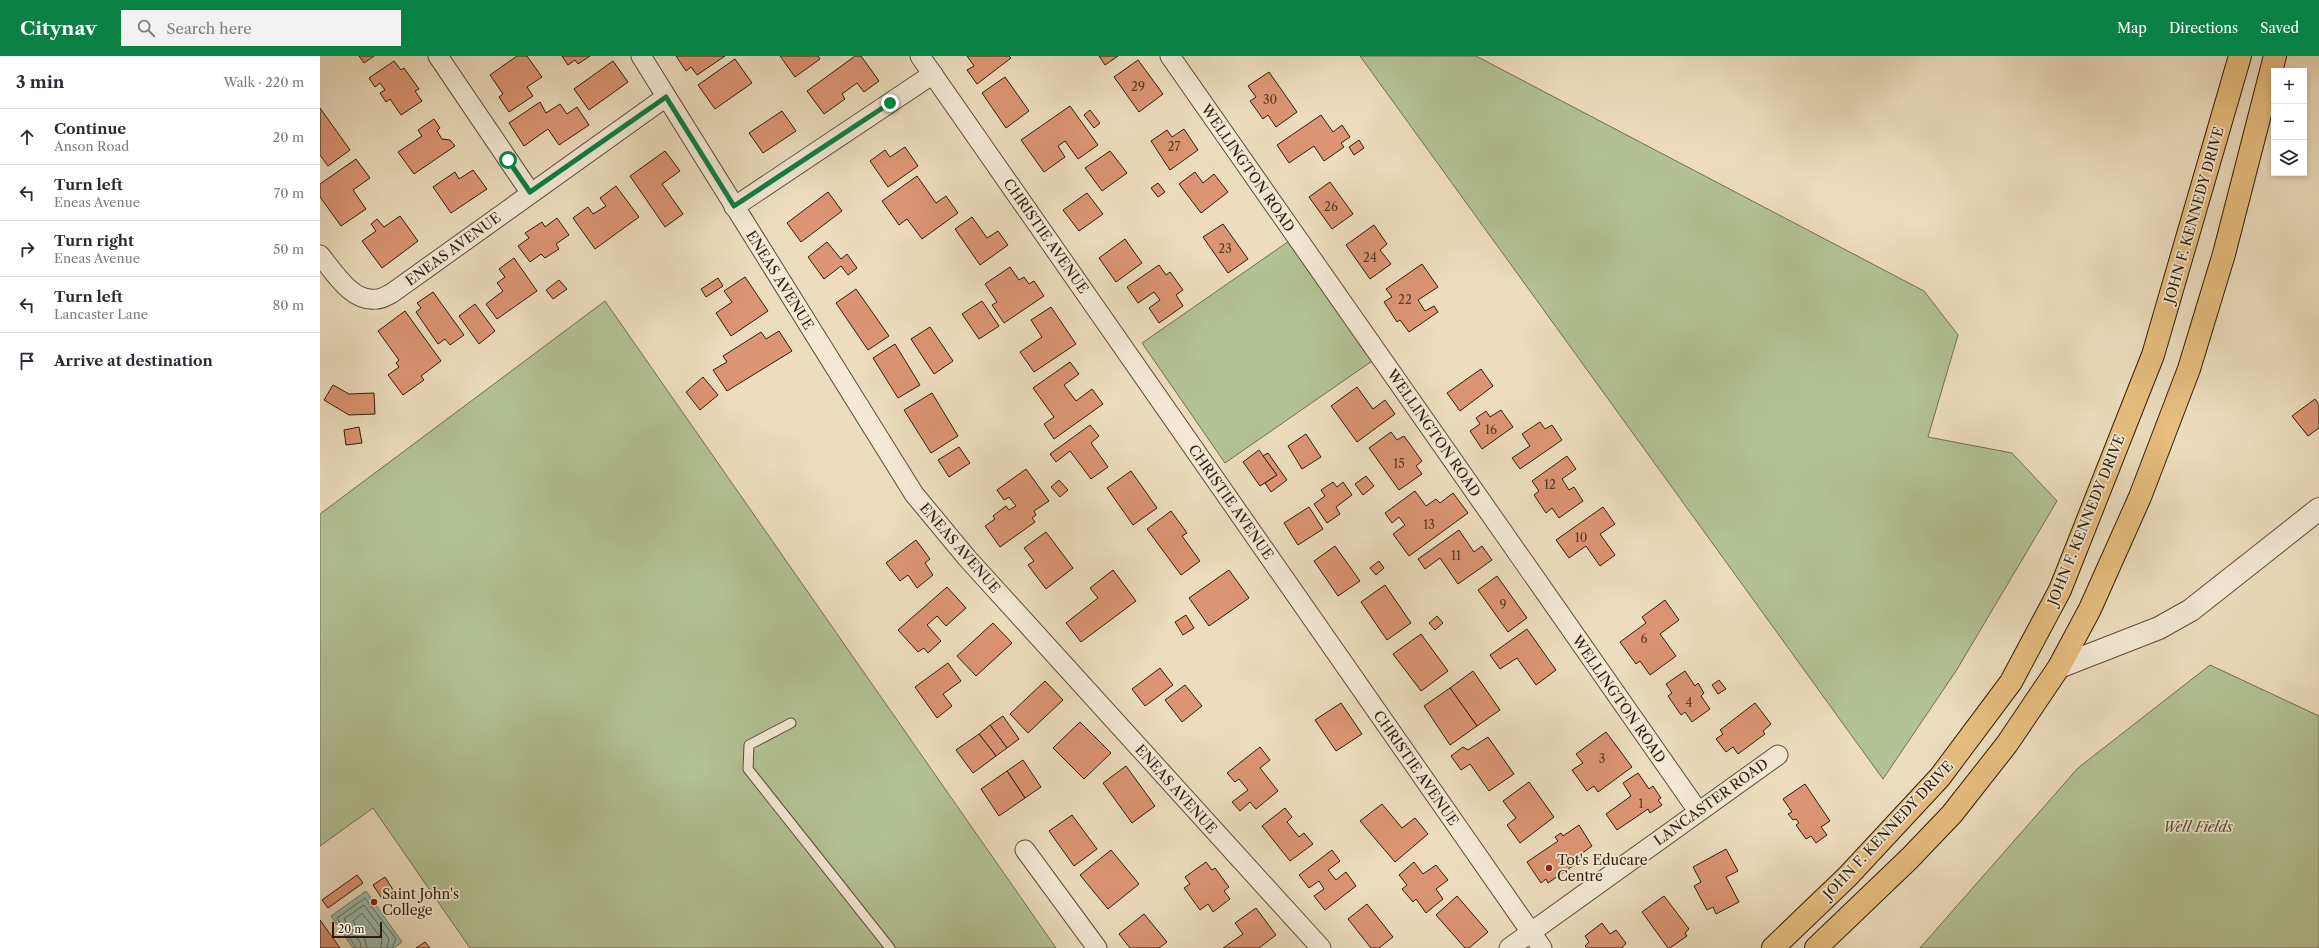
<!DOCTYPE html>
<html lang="en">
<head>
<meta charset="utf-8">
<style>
	:root { --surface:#fff; --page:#f2f2f3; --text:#2b2b33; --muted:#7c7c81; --line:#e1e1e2; --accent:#0b8043 }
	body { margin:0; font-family:"Libre Caslon Text",serif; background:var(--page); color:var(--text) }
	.controls { position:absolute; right:12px; top:12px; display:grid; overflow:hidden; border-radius:0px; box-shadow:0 2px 6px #0003 }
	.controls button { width:36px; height:36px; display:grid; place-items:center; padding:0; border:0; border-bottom:1px solid var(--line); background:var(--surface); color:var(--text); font:20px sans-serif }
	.scale { position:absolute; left:12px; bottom:10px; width:50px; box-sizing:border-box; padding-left:4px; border:2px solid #301c09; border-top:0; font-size:11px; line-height:14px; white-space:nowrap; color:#301c09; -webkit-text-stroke:3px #f3e9d5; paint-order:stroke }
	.stop { position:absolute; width:12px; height:12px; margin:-9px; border:3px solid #0b8043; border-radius:50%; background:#fff }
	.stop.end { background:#0b8043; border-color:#fff; box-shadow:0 1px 4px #0008 }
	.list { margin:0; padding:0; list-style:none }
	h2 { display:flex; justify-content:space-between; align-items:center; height:52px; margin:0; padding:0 16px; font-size:17px }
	h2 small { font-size:13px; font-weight:400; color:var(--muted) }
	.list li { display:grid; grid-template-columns:26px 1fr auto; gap:12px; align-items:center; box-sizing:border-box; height:56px; padding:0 16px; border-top:1px solid var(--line) }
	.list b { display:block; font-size:15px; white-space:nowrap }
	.list p { margin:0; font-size:13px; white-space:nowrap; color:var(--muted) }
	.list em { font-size:13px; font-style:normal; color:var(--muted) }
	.icon { flex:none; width:22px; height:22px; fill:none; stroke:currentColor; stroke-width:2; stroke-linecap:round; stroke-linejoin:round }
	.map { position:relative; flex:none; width:1999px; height:892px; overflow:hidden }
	header { display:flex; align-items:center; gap:24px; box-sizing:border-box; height:56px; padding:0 20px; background:var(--accent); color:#fff }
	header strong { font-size:19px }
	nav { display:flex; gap:22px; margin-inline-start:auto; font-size:14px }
	.search { width:280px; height:36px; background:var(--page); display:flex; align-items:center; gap:10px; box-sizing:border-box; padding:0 14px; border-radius:0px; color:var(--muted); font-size:15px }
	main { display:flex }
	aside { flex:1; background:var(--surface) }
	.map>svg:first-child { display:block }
	.green { fill:#b3c295; stroke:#726f4f }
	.water { fill:#9abcad; stroke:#707c6b }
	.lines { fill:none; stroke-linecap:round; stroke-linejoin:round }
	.shore { stroke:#656c5b; stroke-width:1 }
	.building { fill:#dc9574; stroke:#301c09 }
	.service-casing { stroke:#5f4c36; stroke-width:11 }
	.minor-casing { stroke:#5f4c36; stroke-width:21 }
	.tertiary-casing { stroke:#5f4c36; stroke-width:24 }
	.trunk-casing { stroke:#301c09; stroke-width:24 }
	.service { stroke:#f3e9d5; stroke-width:9 }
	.minor { stroke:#f3e9d5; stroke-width:19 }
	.tertiary { stroke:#f3e9d5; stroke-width:22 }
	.trunk { stroke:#e6be7f; stroke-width:22 }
	.route { stroke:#0b8043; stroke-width:5 }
	.poi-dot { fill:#8f2418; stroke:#f3e9d5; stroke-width:1.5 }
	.labels { text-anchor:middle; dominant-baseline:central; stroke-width:3.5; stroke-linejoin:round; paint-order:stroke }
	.number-label { font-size:12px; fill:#5b3a24 }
	.street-label { font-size:14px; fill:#301c09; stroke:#f3e9d5 }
	.park-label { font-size:14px; font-style:italic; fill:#574e33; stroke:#f3e9d5 }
	.poi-label { font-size:14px; fill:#301c09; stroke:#f3e9d5; text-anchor:start }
</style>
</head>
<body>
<header>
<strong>Citynav</strong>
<div class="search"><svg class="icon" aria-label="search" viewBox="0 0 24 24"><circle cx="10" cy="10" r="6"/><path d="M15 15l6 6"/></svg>Search here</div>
<nav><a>Map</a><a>Directions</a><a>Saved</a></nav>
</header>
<main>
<aside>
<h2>3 min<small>Walk · 220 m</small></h2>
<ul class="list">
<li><svg class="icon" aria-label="ahead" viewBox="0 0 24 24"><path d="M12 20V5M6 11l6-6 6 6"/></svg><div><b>Continue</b><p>Anson Road</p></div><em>20 m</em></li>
<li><svg class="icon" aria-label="left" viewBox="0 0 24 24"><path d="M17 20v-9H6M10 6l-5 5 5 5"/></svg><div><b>Turn left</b><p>Eneas Avenue</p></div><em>70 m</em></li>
<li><svg class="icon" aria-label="right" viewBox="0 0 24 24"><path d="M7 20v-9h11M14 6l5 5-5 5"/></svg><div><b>Turn right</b><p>Eneas Avenue</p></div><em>50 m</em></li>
<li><svg class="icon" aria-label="left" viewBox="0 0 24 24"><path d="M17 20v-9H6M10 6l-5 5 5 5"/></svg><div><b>Turn left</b><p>Lancaster Lane</p></div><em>80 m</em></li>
<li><svg class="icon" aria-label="arrive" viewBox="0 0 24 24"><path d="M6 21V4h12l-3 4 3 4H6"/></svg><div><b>Arrive at destination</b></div></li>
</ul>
</aside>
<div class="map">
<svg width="1999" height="892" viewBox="0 0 1999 892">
	<rect width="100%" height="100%" fill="#edddbe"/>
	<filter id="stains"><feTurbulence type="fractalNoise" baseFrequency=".005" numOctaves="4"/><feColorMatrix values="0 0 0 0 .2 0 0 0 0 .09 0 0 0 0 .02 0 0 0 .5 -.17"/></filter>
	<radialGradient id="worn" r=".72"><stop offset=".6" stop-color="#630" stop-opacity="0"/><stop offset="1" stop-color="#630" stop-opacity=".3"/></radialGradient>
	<g class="green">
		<polygon points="1040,0 1156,0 1604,235 1638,279 1608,381 1692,397 1737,445 1636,615 1563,723"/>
		<polygon points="972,183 1055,303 905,407 822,287"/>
		<polygon points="285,245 736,892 150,892 53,752 0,790 0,458"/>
		<polygon points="1890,609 1999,660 1999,892 1600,892 1758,712"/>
	</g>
	<polygon class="water" points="46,835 82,886 74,892 33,892 11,860"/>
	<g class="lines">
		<g class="shore">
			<polyline points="36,892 17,862 45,842 76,883 72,892"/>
			<polyline points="41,892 40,886 24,863 44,849 69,883 67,892"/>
			<polyline points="47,892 45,884 33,865 42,857 62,883 61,892"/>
		</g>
	</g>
	<g class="building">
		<polygon points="39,0 54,0 44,7"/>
		<polygon points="197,0 207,0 222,21 207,31 213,40 189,56 179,41 183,38 170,19"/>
		<polygon points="242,0 270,0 258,8 255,4 248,9"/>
		<polygon points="356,0 405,0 377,19 371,11 366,15"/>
		<polygon points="460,0 498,0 500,3 475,21"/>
		<polygon points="535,0 541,0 559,25 544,36 537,27 522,38 525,43 504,58 487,35"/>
		<polygon points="647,0 689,0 691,2 657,28 647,14 654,10"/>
		<polygon points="779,0 798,0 785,9"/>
		<polygon points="415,3 432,27 395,53 378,29"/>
		<polygon points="818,4 843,38 819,56 794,21"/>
		<polygon points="74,5 81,14 84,12 99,33 95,35 102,45 81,59 70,43 66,46 60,37 65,34 60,27 55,31 49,22"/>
		<polygon points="293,5 308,26 269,54 254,33"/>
		<polygon points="949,16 977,56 956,71 948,59 943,63 930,45 936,41 928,30"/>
		<polygon points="685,21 709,55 686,72 662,37"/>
		<polygon points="220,46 226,57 240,48 247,58 257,51 269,69 239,89 228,73 204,90 189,67"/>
		<polygon points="750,50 778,89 758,103 745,85 738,90 745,101 724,116 701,84"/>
		<polygon points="0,52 30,94 8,110 0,99"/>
		<polygon points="770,54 780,67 774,72 764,59"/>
		<polygon points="462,55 476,75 443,97 429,77"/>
		<polygon points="1001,59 1013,76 1022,69 1030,81 1021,87 1024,91 1004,105 994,90 969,107 957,89"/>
		<polygon points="114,63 120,72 117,75 122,83 130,84 135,90 94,118 78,96 102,80 98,74"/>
		<polygon points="864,73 878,94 850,114 831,85 847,74 852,81"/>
		<polygon points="1039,84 1044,92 1034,99 1029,91"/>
		<polygon points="585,91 598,110 568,131 550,105 565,94 570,101"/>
		<polygon points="345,95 360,115 342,128 363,158 345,171 310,120"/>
		<polygon points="790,95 807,117 782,135 765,112"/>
		<polygon points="36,103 50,122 33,134 46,153 21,170 0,141 0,128"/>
		<polygon points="153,114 167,133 131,157 113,131 135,116 139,123"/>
		<polygon points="875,116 883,127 894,118 908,136 881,157 859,128"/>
		<polygon points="597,120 616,147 626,140 638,157 602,183 587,163 579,169 562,145"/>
		<polygon points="1010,126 1033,158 1012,173 989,141"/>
		<polygon points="838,127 845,136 838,141 831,132"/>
		<polygon points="296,130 319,161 275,193 253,162 268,151 273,158 286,150 280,142"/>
		<polygon points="508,136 522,155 481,186 467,167"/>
		<polygon points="767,137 783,158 759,175 743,154"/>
		<polygon points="80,160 98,185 62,212 42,185 56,175 51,168 57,163 64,171"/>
		<polygon points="652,161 667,182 678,175 688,189 660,209 635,173"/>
		<polygon points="237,162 249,179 236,188 239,193 225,202 221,198 210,206 198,190 209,182 205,177 222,166 225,171"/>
		<polygon points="903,168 928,203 908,217 883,181"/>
		<polygon points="1054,169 1067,188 1060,194 1071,208 1050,223 1026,189"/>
		<polygon points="805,183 822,207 796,226 779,202"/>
		<polygon points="507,186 521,203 527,198 537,212 528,219 521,210 504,223 488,201"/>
		<polygon points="194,202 217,235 177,263 166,248 183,235 177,227 185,221 179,213"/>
		<polygon points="1102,208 1118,231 1098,244 1105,255 1114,250 1118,256 1089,276 1080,264 1077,266 1064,246 1072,241 1066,233"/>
		<polygon points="839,209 846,219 850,216 863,234 856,239 863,250 839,267 829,252 840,244 834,236 818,247 807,231"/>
		<polygon points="690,211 699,224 704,221 709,228 714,225 724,240 684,267 672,249 677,246 665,228"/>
		<polygon points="425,221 448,255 411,280 396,257 412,246 404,235"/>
		<polygon points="398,222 403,230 386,241 381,233"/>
		<polygon points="239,224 247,233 233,243 226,234"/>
		<polygon points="536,233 569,280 548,294 516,247"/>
		<polygon points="113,236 144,279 130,289 125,283 118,288 96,256 101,252 97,247"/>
		<polygon points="662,245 679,270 659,283 642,258"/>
		<polygon points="155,248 175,275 159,288 139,260"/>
		<polygon points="731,251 756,288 714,316 700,296 722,281 711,264"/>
		<polygon points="85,255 121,305 101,320 104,324 83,339 68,319 79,311 76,307 79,304 58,275"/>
		<polygon points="610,271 633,305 614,318 591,283"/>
		<polygon points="459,275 472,295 407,335 393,314 407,306 403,300 441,276 446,283"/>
		<polygon points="575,288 600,329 578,342 553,302"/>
		<polygon points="750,306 759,318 744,329 756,345 772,333 783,348 734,383 724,368 734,361 713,332"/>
		<polygon points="1161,313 1173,330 1140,355 1127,337"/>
		<polygon points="383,321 398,339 380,354 366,336"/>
		<polygon points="13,329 29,338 54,337 55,358 29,359 4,344"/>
		<polygon points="1037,331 1053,353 1065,344 1075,358 1037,386 1011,350"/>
		<polygon points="612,337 638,380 611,397 584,354"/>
		<polygon points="1995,343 1999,349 1999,372 1988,380 1972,360"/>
		<polygon points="1181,354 1193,371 1162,393 1150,375 1160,368 1156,362 1166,355 1170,361"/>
		<polygon points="1220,366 1225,373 1232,369 1242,384 1200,413 1192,402 1210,390 1202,378"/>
		<polygon points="770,369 779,380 771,387 788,411 771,423 750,395 736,406 730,398"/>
		<polygon points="39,371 42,387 26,389 24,374"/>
		<polygon points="1071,376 1077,384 1084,380 1102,405 1096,410 1102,418 1079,434 1049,392"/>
		<polygon points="986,378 1001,401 982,413 968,390"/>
		<polygon points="639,391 650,407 629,421 618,404"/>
		<polygon points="939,394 957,419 940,430 923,406"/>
		<polygon points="948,397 967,424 951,436 945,427 957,419 943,400"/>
		<polygon points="1247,400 1256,413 1242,423 1249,434 1254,431 1263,445 1239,462 1232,452 1226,457 1214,439 1219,435 1212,425"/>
		<polygon points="706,413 729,445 714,455 716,459 712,462 715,466 680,491 665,470 675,463 673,460 686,450 689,454 696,450 689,441 684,444 677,434"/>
		<polygon points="811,415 837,452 813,469 787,432"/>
		<polygon points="1046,420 1054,430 1043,439 1035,428"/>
		<polygon points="739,424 748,434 740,441 731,431"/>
		<polygon points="1013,426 1017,431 1023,426 1032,439 1016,451 1020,458 1007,467 994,448 1005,440 1001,434"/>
		<polygon points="1095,435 1106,450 1116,443 1120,447 1133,437 1148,457 1089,500 1073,478 1085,469 1079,461 1072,467 1065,457"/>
		<polygon points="989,451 1003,473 978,489 964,467"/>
		<polygon points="1283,451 1295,468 1280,478 1295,499 1280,510 1266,490 1249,502 1236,484"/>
		<polygon points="851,455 867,477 862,480 880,505 861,519 827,473"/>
		<polygon points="1139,474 1154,496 1162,490 1172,504 1138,528 1120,502 1105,513 1098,503"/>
		<polygon points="726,476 753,512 726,533 708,509 714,505 704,492"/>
		<polygon points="596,484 610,503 605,507 613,519 597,532 588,519 580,525 566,507"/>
		<polygon points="1015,490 1040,525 1018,540 994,505"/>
		<polygon points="1059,505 1064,512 1056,519 1050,512"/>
		<polygon points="793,514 816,545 761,586 746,567 778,542 770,532"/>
		<polygon points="909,514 929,542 889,570 869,542"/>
		<polygon points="1177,520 1207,562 1188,576 1158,534"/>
		<polygon points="1065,529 1091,567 1067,584 1041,546"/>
		<polygon points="627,531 646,552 626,570 617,560 607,569 621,585 608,597 604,592 598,596 578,574"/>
		<polygon points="1345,544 1359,564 1340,578 1356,600 1330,619 1320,605 1316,608 1300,586 1326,567 1322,561"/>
		<polygon points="866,559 874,572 863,579 855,566"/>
		<polygon points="1117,560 1123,567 1115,574 1109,567"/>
		<polygon points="673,567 692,587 656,620 637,600"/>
		<polygon points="1207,573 1236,614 1216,629 1197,602 1180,613 1170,599"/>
		<polygon points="1101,578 1128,615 1101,635 1073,598"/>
		<polygon points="628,607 641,625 623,638 632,650 617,662 595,631"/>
		<polygon points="840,612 853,629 825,650 812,633"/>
		<polygon points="1153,615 1180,654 1157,670 1130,632"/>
		<polygon points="1365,615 1375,630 1378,627 1384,637 1381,640 1390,653 1372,666 1365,656 1361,659 1348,640 1352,637 1346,628"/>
		<polygon points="1399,624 1406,633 1398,638 1392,629"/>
		<polygon points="725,625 743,644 708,677 690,658"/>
		<polygon points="865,629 882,650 862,666 845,644"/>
		<polygon points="1130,632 1157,670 1130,689 1104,650"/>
		<polygon points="1021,647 1042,678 1016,695 995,664"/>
		<polygon points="1435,647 1451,668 1443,675 1445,678 1418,698 1413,691 1406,696 1396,683 1403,678 1400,674"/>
		<polygon points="683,660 699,683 687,692 670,669"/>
		<polygon points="760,666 791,697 764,723 733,692"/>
		<polygon points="670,669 687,692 676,700 659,678"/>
		<polygon points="1286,676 1312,711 1278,736 1274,730 1267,735 1252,714 1263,707 1256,698"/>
		<polygon points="659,678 676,700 653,717 636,694"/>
		<polygon points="1168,681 1194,718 1169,735 1150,708 1141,714 1131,700 1143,691 1148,694"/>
		<polygon points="940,691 950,704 940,712 958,735 936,753 930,746 920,755 912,746 928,734 919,723 915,726 907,717"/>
		<polygon points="703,704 721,731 705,742 687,715"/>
		<polygon points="806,710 835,750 812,767 783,727"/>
		<polygon points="687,715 705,742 679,760 661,733"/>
		<polygon points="1318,717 1329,733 1333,730 1341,742 1338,744 1342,749 1330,757 1328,753 1297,774 1286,758 1311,740 1303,727"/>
		<polygon points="1209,726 1234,761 1200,787 1187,769 1196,762 1183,745"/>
		<polygon points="1485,728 1510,765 1501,771 1507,779 1496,787 1491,780 1486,783 1476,769 1479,767 1476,763 1473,764 1468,758 1472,756 1463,743"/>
		<polygon points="1062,748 1082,772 1095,762 1108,778 1075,806 1040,765"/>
		<polygon points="965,752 972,761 967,766 979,781 984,777 993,788 970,805 942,770"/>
		<polygon points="752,759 777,793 754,810 729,775"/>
		<polygon points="1259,769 1272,790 1257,801 1260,805 1228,827 1226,823 1221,827 1207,806 1238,785 1235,781 1241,777 1243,780"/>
		<polygon points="1406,793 1418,815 1406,821 1419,846 1396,858 1393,851 1387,854 1374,830 1381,826 1373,811"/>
		<polygon points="791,794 819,828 788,853 760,819"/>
		<polygon points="1012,794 1020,805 1008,814 1016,824 1026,816 1036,830 1005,854 994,840 1004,833 999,825 989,832 979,819"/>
		<polygon points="886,806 892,814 895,812 909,831 904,835 910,843 893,856 888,848 880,854 864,832 870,828 865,821"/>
		<polygon points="1094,806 1103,818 1116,809 1128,824 1116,833 1123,843 1106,857 1096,843 1093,846 1082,833 1087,829 1079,819"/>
		<polygon points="37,819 43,827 8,852 2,844"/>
		<polygon points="65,821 75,837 63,844 53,829"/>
		<polygon points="1137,840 1168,876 1149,892 1145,892 1116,859"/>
		<polygon points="1344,840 1369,873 1365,877 1367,880 1350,892 1348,892 1322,856"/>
		<polygon points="1047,848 1073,881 1059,892 1051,892 1028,863"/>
		<polygon points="936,852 956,879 939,892 903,892 923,878 915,867"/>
		<polygon points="824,858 847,886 839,892 810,892 799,878"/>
		<polygon points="0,864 20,892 0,892"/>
		<polygon points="1282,867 1290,878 1296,874 1306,887 1302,892 1267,892 1265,890 1269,886 1265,880"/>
		<polygon points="105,886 110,892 96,892"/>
	</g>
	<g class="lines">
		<defs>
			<polyline id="service" points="471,667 429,689 428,713 570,892"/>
			<g id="minor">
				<polyline points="118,0 210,136"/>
				<polyline points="321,0 594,438 647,502 1001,892"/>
				<polyline points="600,0 1222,892"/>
				<polyline points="850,0 1378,755"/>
				<polyline points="414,151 613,18"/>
				<path d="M0 199C14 216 32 247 57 243 62 243 68 239 72 237L346 41"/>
				<polyline points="705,794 777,892"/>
				<polyline points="1189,892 1458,699"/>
			</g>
			<polyline id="tertiary" points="1739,611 1839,572 1871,554 1999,453"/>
			<g id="trunk">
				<polyline points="1453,892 1528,820 1620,721 1691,626 1740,534 1833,299 1920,0"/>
				<polyline points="1496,892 1590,802 1632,758 1687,688 1739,611 1770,553 1820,441 1869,313 1904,198 1955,0"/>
			</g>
		</defs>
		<use href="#service" class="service-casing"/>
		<use href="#minor" class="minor-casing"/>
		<use href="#tertiary" class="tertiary-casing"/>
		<use href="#trunk" class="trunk-casing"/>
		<use href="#service" class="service"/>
		<use href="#minor" class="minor"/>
		<use href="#tertiary" class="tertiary"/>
		<use href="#trunk" class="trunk"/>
	</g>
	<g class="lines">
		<polyline class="route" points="188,104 210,136 346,41 414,150 570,47"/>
	</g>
	<g class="poi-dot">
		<circle cx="1229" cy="812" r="4"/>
		<circle cx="54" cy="846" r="4"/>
	</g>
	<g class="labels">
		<g class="number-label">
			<text x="818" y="30">29</text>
			<text x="950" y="43">30</text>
			<text x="854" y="90">27</text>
			<text x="1011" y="150">26</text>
			<text x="905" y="192">23</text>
			<text x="1050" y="201">24</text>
			<text x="1085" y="243">22</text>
			<text x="1171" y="373">16</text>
			<text x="1079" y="407">15</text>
			<text x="1230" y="428">12</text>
			<text x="1109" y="468">13</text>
			<text x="1261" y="481">10</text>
			<text x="1136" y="499">11</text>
			<text x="1183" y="548">9</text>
			<text x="1324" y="582">6</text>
			<text x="1369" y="646">4</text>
			<text x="1282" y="702">3</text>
			<text x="1321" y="747">1</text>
		</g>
		<g class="street-label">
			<text transform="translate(928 112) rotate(55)">WELLINGTON ROAD</text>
			<text transform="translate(1874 159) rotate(-74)">JOHN F. KENNEDY DRIVE</text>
			<text transform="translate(726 180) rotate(55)">CHRISTIE AVENUE</text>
			<text transform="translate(133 193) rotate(-36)">ENEAS AVENUE</text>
			<text transform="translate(460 224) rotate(58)">ENEAS AVENUE</text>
			<text transform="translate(1114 377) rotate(55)">WELLINGTON ROAD</text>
			<text transform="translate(911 446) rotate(55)">CHRISTIE AVENUE</text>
			<text transform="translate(1766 464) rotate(-68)">JOHN F. KENNEDY DRIVE</text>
			<text transform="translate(640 492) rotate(49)">ENEAS AVENUE</text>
			<text transform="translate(1299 643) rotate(55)">WELLINGTON ROAD</text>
			<text transform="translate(1096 712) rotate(55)">CHRISTIE AVENUE</text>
			<text transform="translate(856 733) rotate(48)">ENEAS AVENUE</text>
			<text transform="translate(1391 746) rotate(-36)">LANCASTER ROAD</text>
			<text transform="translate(1568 774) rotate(-47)">JOHN F. KENNEDY DRIVE</text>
		</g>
		<g class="park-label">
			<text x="1878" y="771">Well Fields</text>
		</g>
		<g class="poi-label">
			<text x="1237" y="804">Tot's Educare<tspan x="1237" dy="16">Centre</tspan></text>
			<text x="62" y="838">Saint John's<tspan x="62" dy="16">College</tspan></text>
		</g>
	</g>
	<rect width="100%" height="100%" filter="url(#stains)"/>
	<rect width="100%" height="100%" fill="url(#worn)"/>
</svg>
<div class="controls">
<button>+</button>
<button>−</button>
<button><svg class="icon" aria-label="layers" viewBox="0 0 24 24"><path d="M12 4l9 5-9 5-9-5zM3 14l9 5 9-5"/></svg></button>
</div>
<div class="scale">20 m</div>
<div class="stop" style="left:188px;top:104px"></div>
<div class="stop end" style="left:570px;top:47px"></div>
</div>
</main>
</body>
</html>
